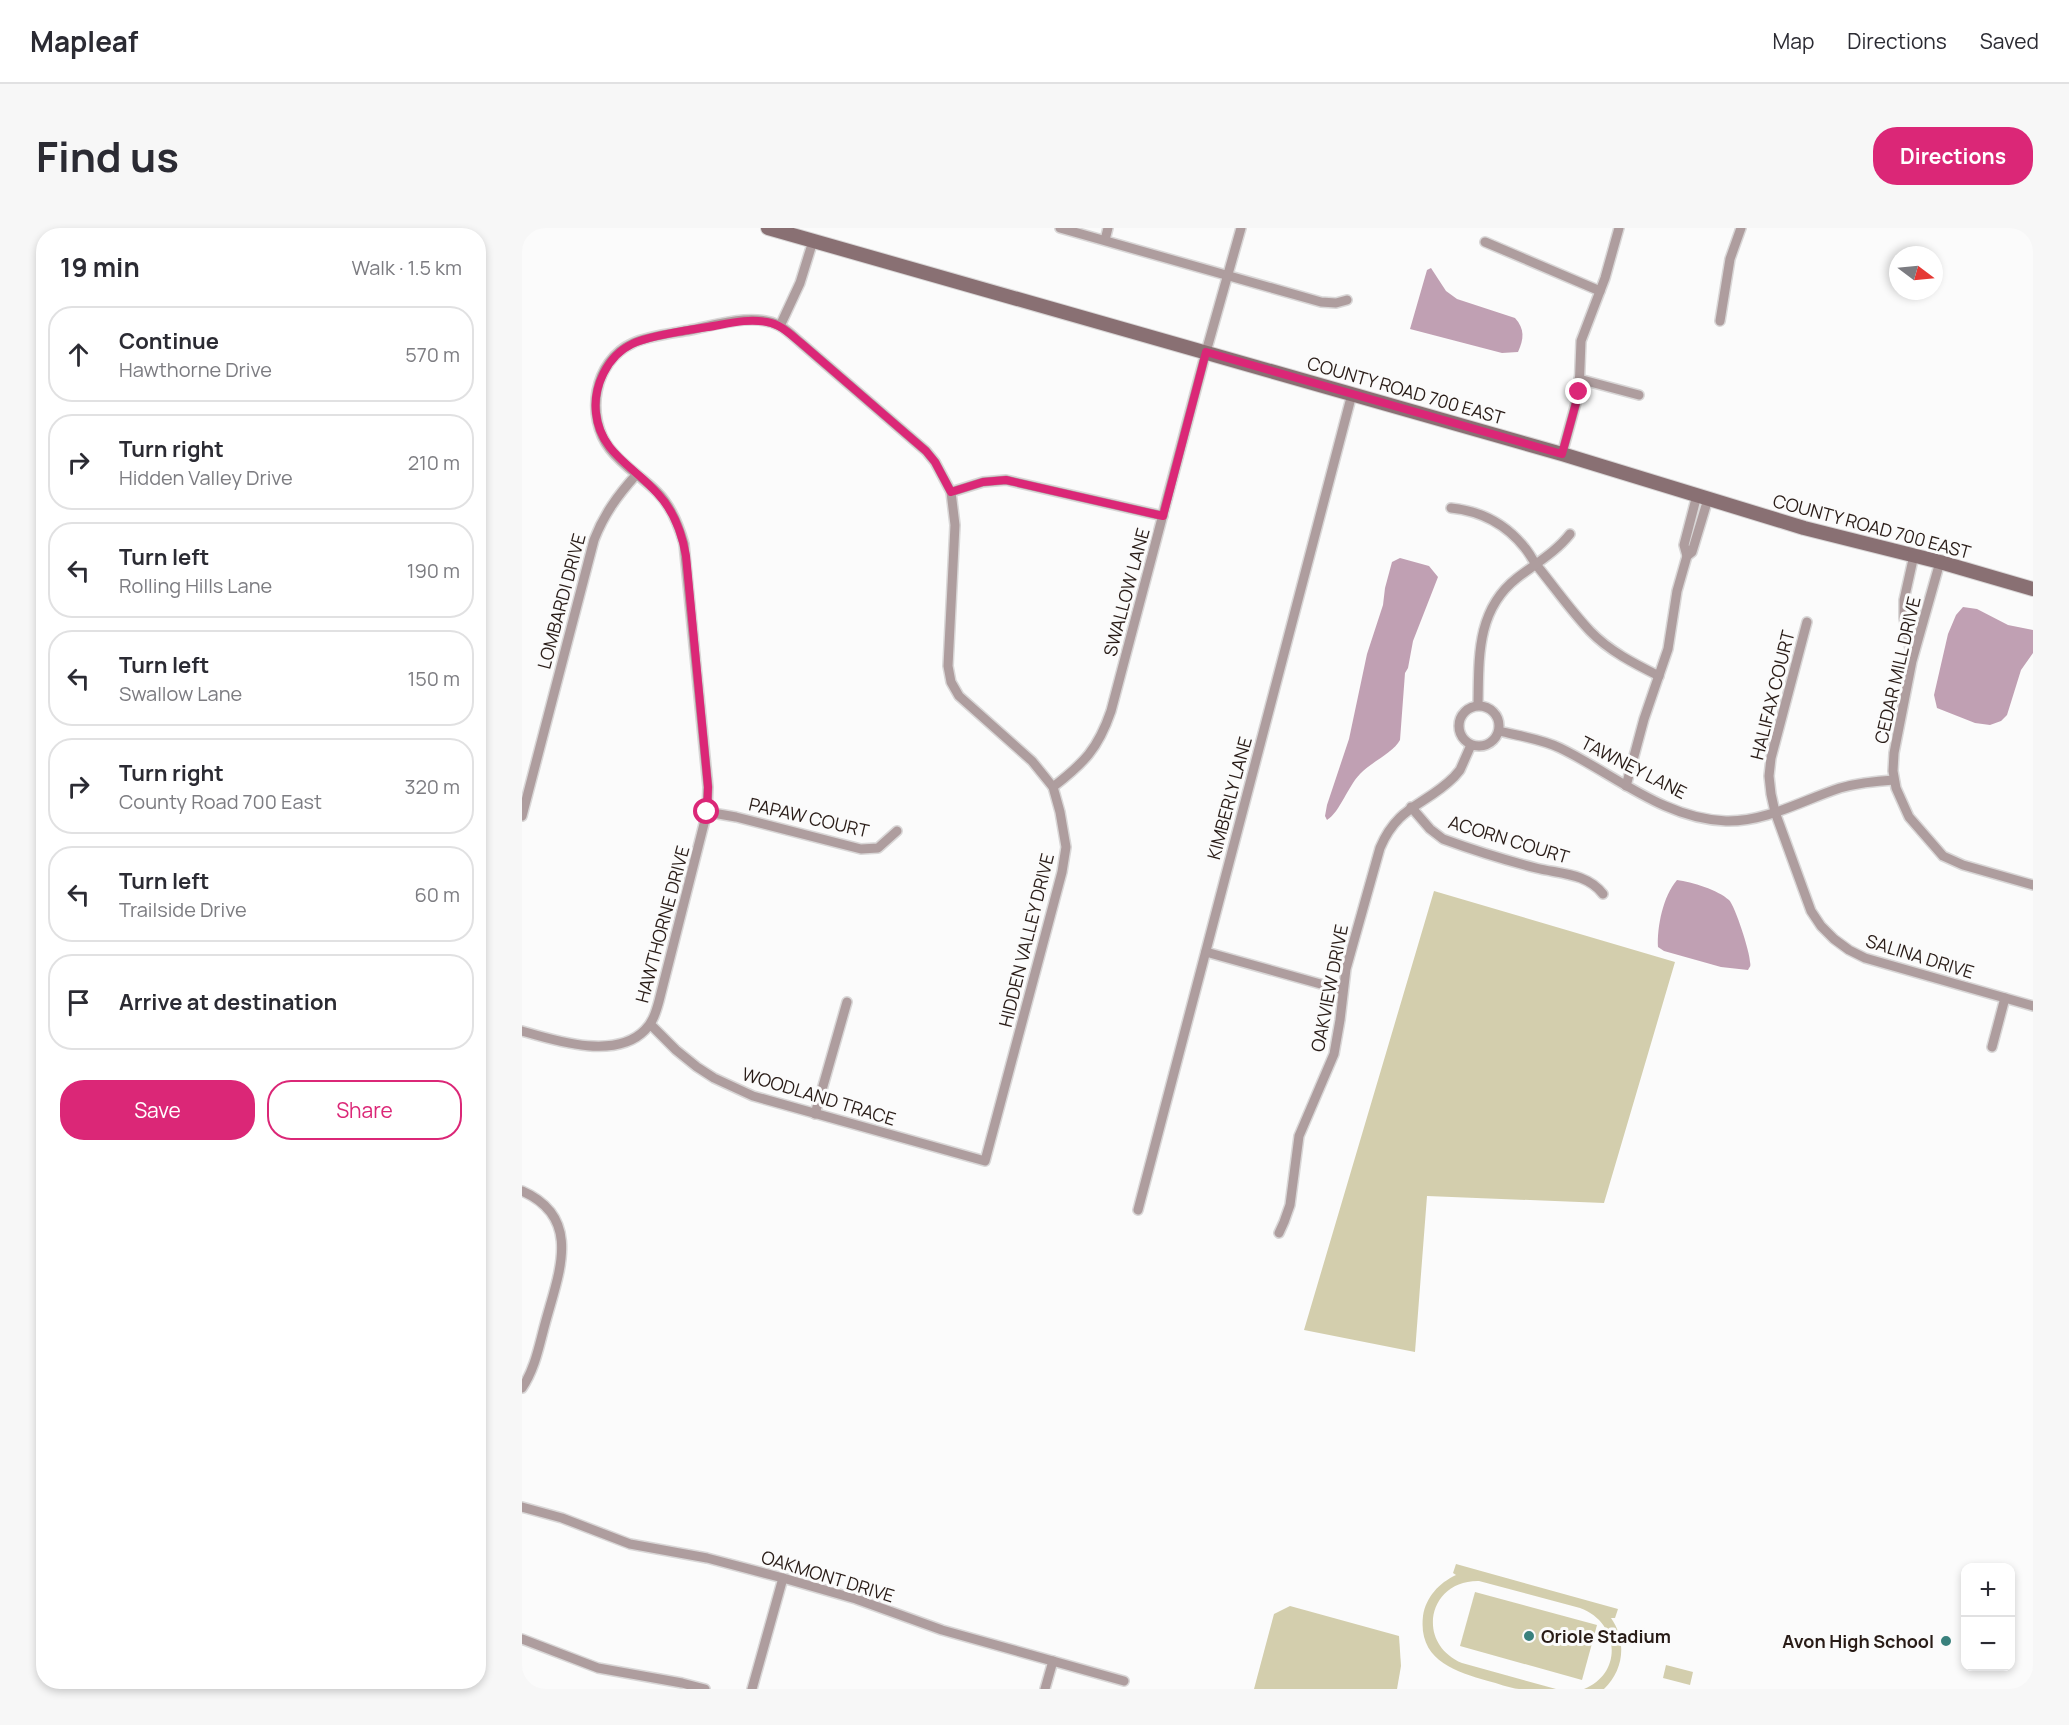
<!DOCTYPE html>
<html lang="en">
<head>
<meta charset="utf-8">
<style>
	:root { --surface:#fff; --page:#f7f7f7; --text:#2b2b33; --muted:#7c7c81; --line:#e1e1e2; --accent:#db2777 }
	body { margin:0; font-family:Manrope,sans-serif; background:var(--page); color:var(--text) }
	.controls { position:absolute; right:18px; bottom:18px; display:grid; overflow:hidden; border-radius:12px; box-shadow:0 3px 9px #0003 }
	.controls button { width:54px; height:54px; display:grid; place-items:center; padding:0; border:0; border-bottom:2px solid var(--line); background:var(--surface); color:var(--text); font:30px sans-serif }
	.compass { position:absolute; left:1367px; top:18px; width:54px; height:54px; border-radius:50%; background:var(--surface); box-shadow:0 3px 9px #0003; rotate:106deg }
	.stop { position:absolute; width:18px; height:18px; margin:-14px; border:4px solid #db2777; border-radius:50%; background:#fff }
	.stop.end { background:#db2777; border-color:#fff; box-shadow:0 2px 6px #0008 }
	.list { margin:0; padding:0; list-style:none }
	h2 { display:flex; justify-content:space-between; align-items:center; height:78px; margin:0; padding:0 24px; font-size:26px }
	h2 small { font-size:20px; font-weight:400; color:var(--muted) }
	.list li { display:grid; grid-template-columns:39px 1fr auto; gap:18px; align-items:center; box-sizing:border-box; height:96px; margin:0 12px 12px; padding:0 12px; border:2px solid var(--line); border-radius:24px }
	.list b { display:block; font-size:22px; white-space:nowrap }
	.list p { margin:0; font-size:20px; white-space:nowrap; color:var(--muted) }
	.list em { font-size:20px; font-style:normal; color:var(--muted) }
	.actions { display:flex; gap:12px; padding:18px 24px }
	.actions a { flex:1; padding:14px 0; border:2px solid var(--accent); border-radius:24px; text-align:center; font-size:21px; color:var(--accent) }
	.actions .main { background:var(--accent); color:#fff }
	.icon { flex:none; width:33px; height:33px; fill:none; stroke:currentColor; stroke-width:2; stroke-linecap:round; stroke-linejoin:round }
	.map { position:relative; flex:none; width:1511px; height:1461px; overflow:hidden; border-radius:24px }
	header { display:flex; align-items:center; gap:36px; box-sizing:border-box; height:84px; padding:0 30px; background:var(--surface); border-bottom:2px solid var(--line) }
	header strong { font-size:28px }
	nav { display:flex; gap:33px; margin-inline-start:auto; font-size:21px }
	.intro { display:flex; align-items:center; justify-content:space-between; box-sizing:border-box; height:144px; padding:0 36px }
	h1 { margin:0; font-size:42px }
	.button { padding:15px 27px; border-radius:24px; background:var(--accent); color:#fff; font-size:21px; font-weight:700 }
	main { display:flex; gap:36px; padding:0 36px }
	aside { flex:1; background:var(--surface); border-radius:24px; box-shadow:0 3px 9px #0003 }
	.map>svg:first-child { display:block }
	.green { fill:#d3cead }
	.water { fill:#c0a0b3 }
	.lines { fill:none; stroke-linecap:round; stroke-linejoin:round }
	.minor-casing { stroke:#d9d7d7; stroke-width:12 }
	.secondary-casing { stroke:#d9d7d7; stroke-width:16 }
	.minor { stroke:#ae9d9e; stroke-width:9 }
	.secondary { stroke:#897073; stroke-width:14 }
	.route { stroke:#db2777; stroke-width:8 }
	.poi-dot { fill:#39817d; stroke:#fbfbfb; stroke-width:2 }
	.labels { text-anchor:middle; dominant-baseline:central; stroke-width:6; stroke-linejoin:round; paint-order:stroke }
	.street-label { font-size:18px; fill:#291c17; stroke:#fbfbfb }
	.poi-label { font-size:18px; font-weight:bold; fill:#291c17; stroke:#fbfbfb; text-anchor:start }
</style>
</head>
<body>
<header>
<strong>Mapleaf</strong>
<nav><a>Map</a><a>Directions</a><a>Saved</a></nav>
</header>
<div class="intro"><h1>Find us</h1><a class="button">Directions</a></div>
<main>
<aside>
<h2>19 min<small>Walk · 1.5 km</small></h2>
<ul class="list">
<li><svg class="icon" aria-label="ahead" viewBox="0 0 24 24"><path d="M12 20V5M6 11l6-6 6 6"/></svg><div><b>Continue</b><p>Hawthorne Drive</p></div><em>570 m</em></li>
<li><svg class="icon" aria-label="right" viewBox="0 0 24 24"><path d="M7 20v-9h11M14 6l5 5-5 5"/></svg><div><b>Turn right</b><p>Hidden Valley Drive</p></div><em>210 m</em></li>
<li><svg class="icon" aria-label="left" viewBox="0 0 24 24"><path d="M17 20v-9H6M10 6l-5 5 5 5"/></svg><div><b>Turn left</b><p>Rolling Hills Lane</p></div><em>190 m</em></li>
<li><svg class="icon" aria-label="left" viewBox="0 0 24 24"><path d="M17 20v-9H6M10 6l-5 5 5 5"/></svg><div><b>Turn left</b><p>Swallow Lane</p></div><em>150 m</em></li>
<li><svg class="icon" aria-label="right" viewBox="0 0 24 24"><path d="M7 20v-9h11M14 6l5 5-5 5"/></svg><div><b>Turn right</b><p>County Road 700 East</p></div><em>320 m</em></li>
<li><svg class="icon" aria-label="left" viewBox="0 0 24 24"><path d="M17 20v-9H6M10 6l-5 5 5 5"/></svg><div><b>Turn left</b><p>Trailside Drive</p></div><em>60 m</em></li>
<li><svg class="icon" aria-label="arrive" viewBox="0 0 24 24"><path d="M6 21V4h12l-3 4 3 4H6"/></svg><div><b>Arrive at destination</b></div></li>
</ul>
<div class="actions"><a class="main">Save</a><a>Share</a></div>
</aside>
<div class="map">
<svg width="1511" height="1461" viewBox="0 0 1511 1461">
	<rect width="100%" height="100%" fill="#fbfbfb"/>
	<g class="green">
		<polygon points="912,663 1153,734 1082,975 905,968 893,1124 782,1102"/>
		<path d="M934 1336 1096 1381 1093 1390H1089C1105 1413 1102 1442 1082 1461H1062C1102 1445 1097 1394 1058 1380L957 1353C906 1352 893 1415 940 1435L1034 1461C1022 1461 1009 1461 997 1461 986 1460 976 1455 966 1453 932 1443 896 1432 901 1388 904 1369 917 1355 934 1347L931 1345Z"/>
		<polygon points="953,1364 1075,1397 1060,1452 938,1418"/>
		<polygon points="768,1378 877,1408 879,1438 875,1461 732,1461 752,1386"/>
		<polygon points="1144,1437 1171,1444 1168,1457 1141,1450"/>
	</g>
	<g class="water">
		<path d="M909 40 924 63 935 71 993 90C1003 101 1002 111 996 124L980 125 888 101 905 42Z"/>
		<path d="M878 330 907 338 916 349 891 413 886 440 883 445 878 512C872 524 848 535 838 546 826 558 818 584 805 592L803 588 805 577 827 511 845 426 861 377 863 360 870 334Z"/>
		<polygon points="1441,379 1455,381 1486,397 1511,402 1511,425 1499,442 1485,487 1479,493 1468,497 1453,495 1415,480 1412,467 1426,406 1434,387"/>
		<path d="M1155 652C1170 654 1196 662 1207 672 1213 678 1228 724 1228 734 1229 739 1228 738 1226 742L1199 739 1142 723 1136 719C1135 699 1141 668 1155 652Z"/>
	</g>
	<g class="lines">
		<defs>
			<g id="minor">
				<polyline points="538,0 799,74 814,75 825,72"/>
				<polyline points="583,12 586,0"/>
				<polyline points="963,14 1078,63"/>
				<polyline points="1198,93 1208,31 1219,0"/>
				<polyline points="258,98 278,55 291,13"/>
				<polyline points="1057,151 1117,167"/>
				<polyline points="1040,226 1057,164 1059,113 1083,50 1097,0"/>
				<polyline points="429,264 461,254 484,252 641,288"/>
				<path d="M929 280C959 283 984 296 1003 320 1008 326 1011 333 1016 339 1033 360 1049 383 1068 403 1087 423 1113 436 1137 448"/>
				<polyline points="1165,328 1162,317 1175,267"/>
				<polyline points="1418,334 1390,433 1372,525 1371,543 1374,560 1387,589 1421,628 1441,637 1511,657"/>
				<polyline points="1285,394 1249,530 1247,548 1249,566 1253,584 1289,683 1299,698 1312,711 1327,722 1343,730 1511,778"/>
				<polyline points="1390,431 1382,390 1382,372 1392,327"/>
				<path d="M956 477C957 430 954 382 995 350 1013 336 1034 324 1048 306"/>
				<circle cx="957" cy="498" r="20"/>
				<path d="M977 503C997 508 1019 511 1038 520 1092 546 1142 591 1204 593 1244 594 1281 572 1318 560 1336 555 1354 553 1372 552"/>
				<polyline points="1104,558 1122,491 1146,421 1155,363 1165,328 1170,324 1186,271"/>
				<path d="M531 559C562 535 576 521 589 483L684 124 719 0"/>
				<path d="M889 579 908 601 921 611C951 622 983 632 1014 640 1038 646 1065 645 1081 666"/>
				<polyline points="185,584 214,589 339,621 356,620 375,603"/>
				<path d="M0 588 72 312C82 286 96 267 114 247"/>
				<polyline points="684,724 820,762"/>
				<path d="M0 803C34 813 94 832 123 802 131 794 134 784 137 773L185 584 186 559 162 316C157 298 149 278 135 264 120 249 101 238 88 221 63 189 71 133 111 115 125 108 152 105 168 102 194 97 233 84 258 98 265 102 272 109 279 115L404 223 413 234 429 264 433 297 426 438 429 454 437 468 510 533 531 559 538 584 544 619 540 644 463 933 231 868 192 850 175 839 154 822 128 796"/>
				<polyline points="1470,819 1483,770"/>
				<polyline points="293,886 325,774"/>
				<path d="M0 963C62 990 36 1047 23 1096 17 1118 13 1141 0 1160"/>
				<polyline points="616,982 830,166"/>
				<path d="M757 1005 762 994 768 977 777 908 812 826 818 792 824 741 858 620C876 577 903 578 932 549L938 542 949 517"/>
				<polyline points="0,1279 40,1290 108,1316 185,1330 261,1350 334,1371 420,1402 602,1453"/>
				<polyline points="0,1411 76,1440 160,1455 183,1461"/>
				<polyline points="230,1461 261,1350"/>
				<polyline points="523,1461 531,1433"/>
			</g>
			<polyline id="secondary" points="246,0 1040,226 1282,300 1418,334 1511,361"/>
		</defs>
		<use href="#minor" class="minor-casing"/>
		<use href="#secondary" class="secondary-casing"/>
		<use href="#minor" class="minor"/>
		<use href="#secondary" class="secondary"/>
	</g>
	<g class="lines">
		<path class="route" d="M185 584 186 559 164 328C160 305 152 283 136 266 113 239 78 225 74 185 71 159 85 128 110 116 125 108 167 102 186 99 205 96 225 90 245 94 258 96 268 106 279 115L404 223 413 234 429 264 461 254 484 252 641 288 684 124 1040 226 1057 164"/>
	</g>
	<g class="poi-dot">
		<circle cx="1007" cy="1408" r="6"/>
		<circle cx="1424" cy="1413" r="6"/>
	</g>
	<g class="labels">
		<g class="street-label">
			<text transform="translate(884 162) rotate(16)">COUNTY ROAD 700 EAST</text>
			<text transform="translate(1350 298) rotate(15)">COUNTY ROAD 700 EAST</text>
			<text transform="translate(604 364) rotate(-75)">SWALLOW LANE</text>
			<text transform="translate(39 373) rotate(-75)">LOMBARDI DRIVE</text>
			<text transform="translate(1375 442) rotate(-77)">CEDAR MILL DRIVE</text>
			<text transform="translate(1250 467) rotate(-76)">HALIFAX COURT</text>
			<text transform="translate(1112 539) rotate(27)">TAWNEY LANE</text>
			<text transform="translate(707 570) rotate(-75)">KIMBERLY LANE</text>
			<text transform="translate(287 589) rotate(13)">PAPAW COURT</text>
			<text transform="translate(987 611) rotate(17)">ACORN COURT</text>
			<text transform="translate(140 696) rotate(-75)">HAWTHORNE DRIVE</text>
			<text transform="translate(504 712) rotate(-76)">HIDDEN VALLEY DRIVE</text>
			<text transform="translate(1398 728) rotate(17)">SALINA DRIVE</text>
			<text transform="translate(807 760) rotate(-79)">OAKVIEW DRIVE</text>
			<text transform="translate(297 868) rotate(17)">WOODLAND TRACE</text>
			<text transform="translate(306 1348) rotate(17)">OAKMONT DRIVE</text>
		</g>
		<g class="poi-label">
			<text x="1019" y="1408">Oriole Stadium</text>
			<text x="1412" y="1413" text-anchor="end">Avon High School</text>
		</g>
	</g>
</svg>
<div class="controls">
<button>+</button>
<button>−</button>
</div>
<svg class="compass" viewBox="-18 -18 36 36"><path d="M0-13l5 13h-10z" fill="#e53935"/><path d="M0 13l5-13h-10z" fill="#7c7c81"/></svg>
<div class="stop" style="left:185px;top:584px"></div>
<div class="stop end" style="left:1057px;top:164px"></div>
</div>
</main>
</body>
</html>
